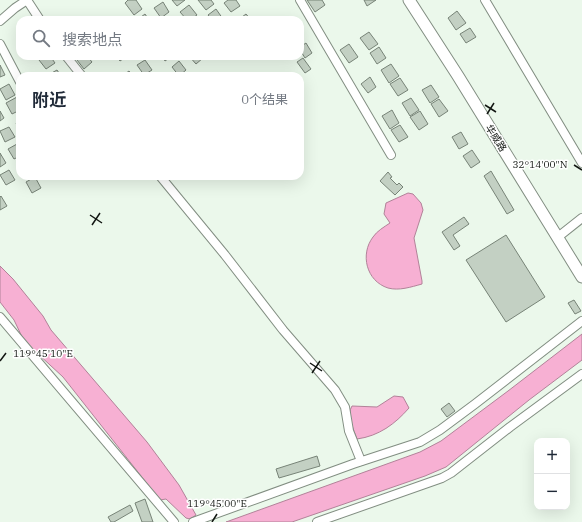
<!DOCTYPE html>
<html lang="zh">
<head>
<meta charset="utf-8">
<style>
	:root { --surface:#fff; --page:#f6f6f7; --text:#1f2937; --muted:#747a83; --line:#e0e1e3 }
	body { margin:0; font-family:"IBM Plex Serif","Noto Sans SC",serif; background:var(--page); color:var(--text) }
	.controls { position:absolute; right:12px; bottom:12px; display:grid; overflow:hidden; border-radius:8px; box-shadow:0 4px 16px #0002 }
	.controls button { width:36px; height:36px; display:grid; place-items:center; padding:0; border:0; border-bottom:1px solid var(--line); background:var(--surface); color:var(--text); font:20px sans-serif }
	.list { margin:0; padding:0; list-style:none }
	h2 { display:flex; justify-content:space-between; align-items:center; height:52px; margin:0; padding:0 16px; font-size:17px }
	h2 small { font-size:13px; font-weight:400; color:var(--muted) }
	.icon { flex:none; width:22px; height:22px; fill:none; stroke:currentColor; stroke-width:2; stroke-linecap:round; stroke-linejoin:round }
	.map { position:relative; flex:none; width:582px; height:522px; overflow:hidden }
	.search { position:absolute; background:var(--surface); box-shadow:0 4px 16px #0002; left:16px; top:16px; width:288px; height:44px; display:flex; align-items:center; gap:10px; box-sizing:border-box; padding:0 14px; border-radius:12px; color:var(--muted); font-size:15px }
	.panel { position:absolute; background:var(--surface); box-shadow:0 4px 16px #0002; left:16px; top:72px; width:288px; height:108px; border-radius:12px }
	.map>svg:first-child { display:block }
	.water { fill:#f7b0d3; stroke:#b28299 }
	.building { fill:#c3d0c3; stroke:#778377 }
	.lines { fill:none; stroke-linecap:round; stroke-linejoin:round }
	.minor-casing { stroke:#828e82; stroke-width:10 }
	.secondary-casing { stroke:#828e82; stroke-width:13 }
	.minor { stroke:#fff; stroke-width:8 }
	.secondary { stroke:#fff; stroke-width:11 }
	.ticks { fill:none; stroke:#121612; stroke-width:1.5 }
	.labels { text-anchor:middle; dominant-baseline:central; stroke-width:3; stroke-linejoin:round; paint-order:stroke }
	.street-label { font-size:10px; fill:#121612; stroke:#fff }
	.ticks-label { font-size:10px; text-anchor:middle; fill:#121612; stroke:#fff; stroke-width:3; stroke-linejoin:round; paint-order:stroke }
</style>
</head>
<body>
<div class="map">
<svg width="582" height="522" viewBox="0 0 582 522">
	<rect width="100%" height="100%" fill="#ebf8eb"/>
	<g class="water">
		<path d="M408 193 413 194 421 203 423 210 414 238 422 281V284C411 287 399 291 388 288 366 281 360 254 373 237 377 231 384 227 390 223L384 214 386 203Z"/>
		<polygon points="0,266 13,279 43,316 51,330 147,442 179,485 196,515 190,519 186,518 166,499 160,500 63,377 24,341 14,320 0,302"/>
		<polygon points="582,334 582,360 529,400 446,467 425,476 292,522 226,522 420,452 441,441 508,391"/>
		<path d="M394 396 403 397 409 408C395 424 379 436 357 439 354 430 346 415 352 406L377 407Z"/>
	</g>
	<g class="building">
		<polygon points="128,0 136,0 142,9 134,15 125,3"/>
		<polygon points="172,0 185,0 177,6"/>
		<polygon points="198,0 211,0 214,4 206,10"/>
		<polygon points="228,0 236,0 240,6 231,12 224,3"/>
		<polygon points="307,0 322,0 325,5 315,12"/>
		<polygon points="364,0 376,0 367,6"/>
		<polygon points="163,2 169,12 161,18 154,8"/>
		<polygon points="189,5 197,15 190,20 187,20 180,12"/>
		<polygon points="216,9 223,19 221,20 212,20 208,15"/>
		<polygon points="457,11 466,23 456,30 448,18"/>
		<polygon points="145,14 149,20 137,20"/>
		<polygon points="246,14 251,20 238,20"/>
		<polygon points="470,28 476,37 466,43 460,34"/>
		<polygon points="369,32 378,44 369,50 360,38"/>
		<polygon points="306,43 312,53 305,58 300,50 300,47"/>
		<polygon points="349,44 358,57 349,63 340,50"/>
		<polygon points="379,47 386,58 377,64 370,53"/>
		<polygon points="44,56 50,56 55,63 46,69 39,60"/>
		<polygon points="81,56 87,56 92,62 84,69 77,60"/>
		<polygon points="116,56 127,56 120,61"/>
		<polygon points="162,56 172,56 165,61"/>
		<polygon points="189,56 202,56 203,58 196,64"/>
		<polygon points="303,58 311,69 305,73 297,62"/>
		<polygon points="145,60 152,70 144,75 137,65"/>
		<polygon points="179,61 186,70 179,76 172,67"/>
		<polygon points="391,64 399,76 389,83 381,70"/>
		<polygon points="0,65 5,75 0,77"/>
		<polygon points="57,70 61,76 49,76 48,75"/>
		<polygon points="129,71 133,76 122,76"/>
		<polygon points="370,77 376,87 368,93 361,84"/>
		<polygon points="400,78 408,90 398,96 390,84"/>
		<polygon points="9,84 15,95 6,100 0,89"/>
		<polygon points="431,85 439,97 430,103 422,90"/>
		<polygon points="17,97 20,103 20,110 12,114 6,103"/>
		<polygon points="411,98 419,110 410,116 402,103"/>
		<polygon points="439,99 448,111 439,117 431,104"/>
		<polygon points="392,110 399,123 390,129 382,116"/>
		<polygon points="0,111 4,118 0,121"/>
		<polygon points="420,111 428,124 419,130 410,117"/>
		<polygon points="20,121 20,130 16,123"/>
		<polygon points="400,125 408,137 399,142 391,130"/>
		<polygon points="9,127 15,137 5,142 0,131"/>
		<polygon points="461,132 468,144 459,149 452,137"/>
		<polygon points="17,144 20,148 20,156 14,159 8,149"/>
		<polygon points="472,150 480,162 471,168 463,156"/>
		<polygon points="0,153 6,163 0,167"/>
		<polygon points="9,170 15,180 6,185 0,175"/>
		<polygon points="491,171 514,210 507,214 484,176"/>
		<polygon points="388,172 392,177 390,178 397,185 399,183 403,187 395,195 380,181"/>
		<polygon points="35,177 41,188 32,193 26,182"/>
		<polygon points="1,196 7,206 0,210 0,197"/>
		<polygon points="464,217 469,224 453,235 460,246 454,250 442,232"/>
		<polygon points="506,235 545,297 506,322 466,260"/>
		<polygon points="574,300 581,311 575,314 568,303"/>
		<polygon points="449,403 455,411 447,417 441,409"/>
		<polygon points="317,456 320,466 279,478 276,469"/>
		<polygon points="145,499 153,522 142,522 135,503"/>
		<polygon points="130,505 133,511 114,522 111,522 108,517"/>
	</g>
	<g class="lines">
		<defs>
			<g id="minor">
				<polyline points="27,0 40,20"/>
				<polyline points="300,0 391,155"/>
				<polyline points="485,0 582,163"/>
				<polyline points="0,21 15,8 27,0"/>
				<polyline points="0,44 20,82"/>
				<polyline points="66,56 82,76"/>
				<polyline points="160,176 225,255 283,330 335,390 345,407 349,431 361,461"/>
				<polyline points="558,237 582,218"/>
				<polyline points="0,317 174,522"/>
				<polyline points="193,522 353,464 420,442 440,430 475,404 582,321"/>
				<polyline points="317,522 442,478 451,473 510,427 582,374"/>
			</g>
			<polyline id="secondary" points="409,0 458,76 582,277"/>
		</defs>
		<use href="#minor" class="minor-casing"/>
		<use href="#secondary" class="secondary-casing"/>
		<use href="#minor" class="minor"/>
		<use href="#secondary" class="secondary"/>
	</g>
	<path class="ticks" d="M485 105 496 112M487 114 494 103M574 165 582 170M90 215 102 223M92 225 100 213M0 361 6 353M310 363 322 371M312 373 320 361M212 522 217 514"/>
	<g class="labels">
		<g class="street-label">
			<text transform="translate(496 138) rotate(58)">华威路</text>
		</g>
	</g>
	<g class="ticks-label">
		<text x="540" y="168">32°14'00"N</text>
		<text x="43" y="357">119°45'10"E</text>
		<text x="217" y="507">119°45'00"E</text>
	</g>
</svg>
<div class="controls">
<button>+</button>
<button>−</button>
</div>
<div class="search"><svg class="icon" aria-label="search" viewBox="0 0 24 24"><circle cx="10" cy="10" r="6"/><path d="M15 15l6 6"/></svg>搜索地点</div>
<section class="panel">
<h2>附近<small>0个结果</small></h2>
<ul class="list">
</ul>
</section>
</div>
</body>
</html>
